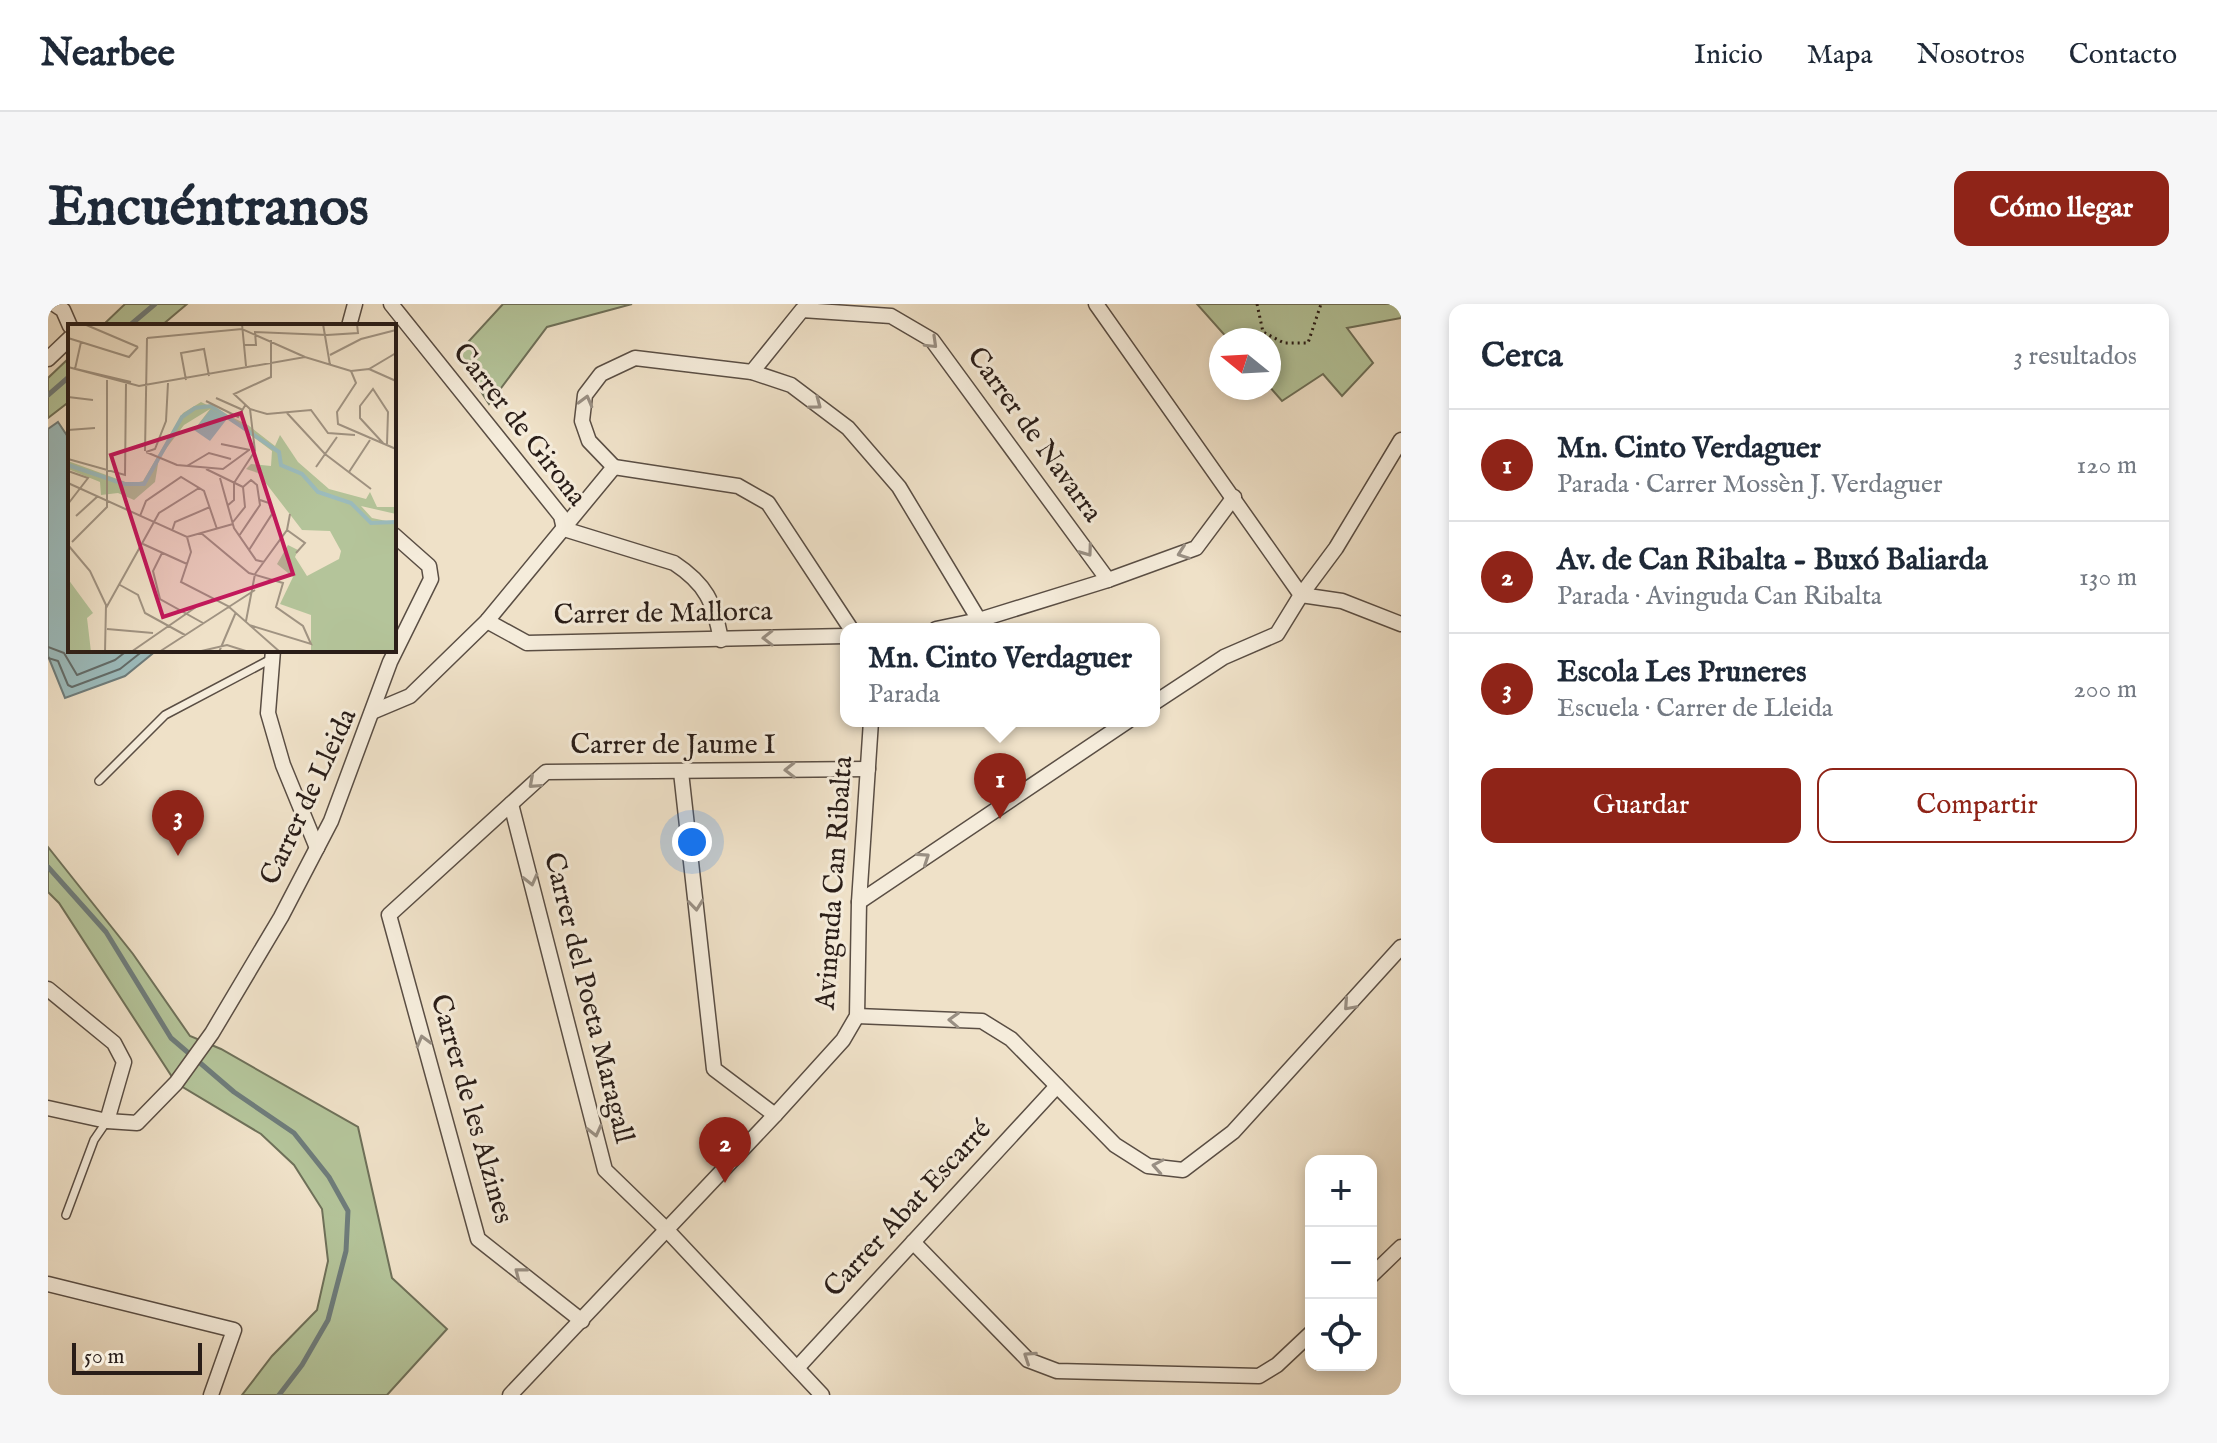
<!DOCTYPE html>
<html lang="es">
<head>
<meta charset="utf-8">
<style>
	:root { --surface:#fff; --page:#f6f6f7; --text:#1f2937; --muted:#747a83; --line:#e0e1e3; --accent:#8f2418 }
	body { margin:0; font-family:"IM FELL English",serif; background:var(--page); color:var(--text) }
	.controls { position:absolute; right:24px; bottom:24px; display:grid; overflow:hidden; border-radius:16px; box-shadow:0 4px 12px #0003 }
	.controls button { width:72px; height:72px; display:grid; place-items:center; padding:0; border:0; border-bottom:2px solid var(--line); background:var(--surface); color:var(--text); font:40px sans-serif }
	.compass { position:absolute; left:1161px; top:24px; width:72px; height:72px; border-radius:50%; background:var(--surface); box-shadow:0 4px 12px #0003; rotate:288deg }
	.scale { position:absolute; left:24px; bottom:20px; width:130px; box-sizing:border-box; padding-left:8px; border:4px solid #291d18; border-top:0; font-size:22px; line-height:28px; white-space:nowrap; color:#291d18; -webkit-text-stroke:6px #f5ecdb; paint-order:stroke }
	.you { position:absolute; left:644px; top:538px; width:28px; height:28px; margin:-20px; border:6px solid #fff; border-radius:50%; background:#1a73e8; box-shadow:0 0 0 12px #1a73e833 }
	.badge { display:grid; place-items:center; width:52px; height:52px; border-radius:50%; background:var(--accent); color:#fff; font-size:26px; font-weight:700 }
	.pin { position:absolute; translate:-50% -66px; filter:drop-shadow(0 2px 4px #0008) }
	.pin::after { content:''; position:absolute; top:42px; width:28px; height:24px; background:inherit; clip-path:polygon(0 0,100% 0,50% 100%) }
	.popup { position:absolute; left:792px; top:319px; width:320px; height:104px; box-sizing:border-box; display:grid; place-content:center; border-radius:16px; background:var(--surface); filter:drop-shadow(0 2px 6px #0005); font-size:26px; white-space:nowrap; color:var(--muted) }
	.popup b { font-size:30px; color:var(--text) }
	.popup::after { content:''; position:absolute; left:50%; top:100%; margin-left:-16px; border:16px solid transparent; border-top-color:var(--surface) }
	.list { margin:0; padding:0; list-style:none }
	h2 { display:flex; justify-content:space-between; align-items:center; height:104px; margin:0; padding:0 32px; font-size:34px }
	h2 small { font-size:26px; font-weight:400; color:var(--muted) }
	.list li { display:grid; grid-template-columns:52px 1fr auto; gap:24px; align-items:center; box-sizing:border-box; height:112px; padding:0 32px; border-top:2px solid var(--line) }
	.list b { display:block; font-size:30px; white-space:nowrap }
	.list p { margin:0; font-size:26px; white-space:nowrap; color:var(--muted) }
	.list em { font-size:26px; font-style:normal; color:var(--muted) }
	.actions { display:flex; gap:16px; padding:24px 32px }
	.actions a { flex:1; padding:18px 0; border:2px solid var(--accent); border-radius:16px; text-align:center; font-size:28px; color:var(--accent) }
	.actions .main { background:var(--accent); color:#fff }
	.icon { flex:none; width:44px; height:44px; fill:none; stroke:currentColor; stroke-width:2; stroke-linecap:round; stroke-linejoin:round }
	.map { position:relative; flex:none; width:1353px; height:1091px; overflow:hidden; border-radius:16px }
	header { display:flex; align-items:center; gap:48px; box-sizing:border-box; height:112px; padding:0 40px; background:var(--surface); border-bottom:2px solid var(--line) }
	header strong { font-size:38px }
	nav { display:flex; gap:44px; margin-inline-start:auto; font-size:28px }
	.intro { display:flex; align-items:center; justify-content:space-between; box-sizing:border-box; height:192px; padding:0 48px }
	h1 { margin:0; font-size:56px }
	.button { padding:20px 36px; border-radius:16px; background:var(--accent); color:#fff; font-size:28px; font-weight:700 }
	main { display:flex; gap:48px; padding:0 48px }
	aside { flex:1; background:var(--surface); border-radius:16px; box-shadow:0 4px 12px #0003 }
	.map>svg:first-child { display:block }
	.green { fill:#b4c49a; stroke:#6e7059; stroke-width:2 }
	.water { fill:#9cbcbd; stroke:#6e7c7b; stroke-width:2 }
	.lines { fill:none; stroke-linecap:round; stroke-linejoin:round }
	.shore { stroke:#626c6a; stroke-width:2 }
	.stream { stroke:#6e7c7b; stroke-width:5 }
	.service-casing { stroke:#5a4e44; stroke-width:10 }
	.minor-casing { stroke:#5a4e44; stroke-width:17 }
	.path { stroke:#291d18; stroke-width:3; stroke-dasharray:2 4; stroke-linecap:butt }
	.service { stroke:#f5ecdb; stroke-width:7 }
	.minor { stroke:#f5ecdb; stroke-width:14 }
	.oneway { stroke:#998f83 }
	.labels { text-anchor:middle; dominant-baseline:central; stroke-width:6; stroke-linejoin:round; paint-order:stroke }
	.street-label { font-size:28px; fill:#291d18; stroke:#f5ecdb }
	.inset-river { fill:none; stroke:#9cbcbd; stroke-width:4 }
	.inset-road { fill:none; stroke:#a09382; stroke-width:2 }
	.view { fill:#c2185b; fill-opacity:0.15; stroke:#c2185b; stroke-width:4 }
	.inset-edge { fill:none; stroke:#291d18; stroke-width:4 }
</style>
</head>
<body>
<header>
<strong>Nearbee</strong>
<nav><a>Inicio</a><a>Mapa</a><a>Nosotros</a><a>Contacto</a></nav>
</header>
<div class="intro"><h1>Encuéntranos</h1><a class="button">Cómo llegar</a></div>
<main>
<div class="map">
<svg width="1353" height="1091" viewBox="0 0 1353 1091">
	<rect width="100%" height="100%" fill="#efe1c8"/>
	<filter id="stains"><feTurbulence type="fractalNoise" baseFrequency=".0025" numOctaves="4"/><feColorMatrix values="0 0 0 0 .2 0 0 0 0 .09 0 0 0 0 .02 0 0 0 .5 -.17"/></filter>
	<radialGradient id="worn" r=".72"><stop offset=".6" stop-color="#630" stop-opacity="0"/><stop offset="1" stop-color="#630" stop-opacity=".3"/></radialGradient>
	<g class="green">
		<polygon points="77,0 139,0 113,22 54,22"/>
		<polygon points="455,0 584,0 499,23 441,100 409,50"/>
		<polygon points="1149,0 1353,0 1353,14 1299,24 1325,59 1294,92 1275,70 1234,97 1221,82 1221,36 1181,36"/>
		<polygon points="22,53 22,97 0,114 0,74"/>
		<polygon points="0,543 85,650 142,732 173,745 310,823 344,974 399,1025 339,1091 194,1091 224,1052 269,1006 280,957 274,905 246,861 213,830 128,779 11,599 0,588"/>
	</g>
	<polygon class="water" points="10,118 22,136 22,346 109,346 77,372 17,394 0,352 0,125"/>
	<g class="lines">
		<g class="shore">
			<polyline points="0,343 16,349 29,371 67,356 80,346"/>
			<polyline points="0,354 10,357 20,381 24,383 72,365 96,346"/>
		</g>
		<g class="stream">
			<polyline points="81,22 107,0"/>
			<polyline points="0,91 22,72"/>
			<polyline points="0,563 58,628 123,734 186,788 246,829 281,873 300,907 298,947 280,1016 254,1061 231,1091"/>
		</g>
		<defs>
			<g id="service">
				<polyline points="51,477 117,411 223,355"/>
				<polyline points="18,911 46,836 59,817"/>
			</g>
			<g id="minor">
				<polyline points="6,0 15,6 22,22"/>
				<polyline points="343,0 513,212 516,225"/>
				<polyline points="1048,0 1253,291"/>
				<polyline points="301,22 307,0"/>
				<polyline points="0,55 22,34"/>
				<polyline points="704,68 754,6 843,12 884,36 1060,276"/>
				<polyline points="566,163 541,137 534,117 537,91 553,70 587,54 704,68 743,81 800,124 851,183 931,316"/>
				<polyline points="566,163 690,182 720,199 803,325"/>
				<path d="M516 225 626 259C658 280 666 298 673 336"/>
				<polyline points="1253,291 1294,297 1353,320"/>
				<polyline points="439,317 479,339 798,332"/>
				<polyline points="888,325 931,316 1060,276 1148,244 1186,193"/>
				<polyline points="225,346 220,409 235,461 269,544"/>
				<polyline points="1106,399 1176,353 1229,330 1253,291 1288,244 1353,136"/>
				<polyline points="324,408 362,392 439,317 566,163"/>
				<polyline points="633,468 666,765 727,811"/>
				<polyline points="463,500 557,866 618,925 774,1091"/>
				<polyline points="811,598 1080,417"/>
				<polyline points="0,685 66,739 76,758 59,817"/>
				<polyline points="809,712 934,717 963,735 1067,841 1100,862 1135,866 1185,828 1353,643"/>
				<polyline points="0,804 59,817 89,819 128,779 164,729 233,613 283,517 342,358 383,275 381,262 346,231"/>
				<polyline points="865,938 980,1056 1009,1067 1211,1072 1229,1061 1263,1029"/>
				<polyline points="1323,972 1353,943"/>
				<polyline points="0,980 186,1026 163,1091"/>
				<polyline points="534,1017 430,935 341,611 498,468 820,465"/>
				<polyline points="750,1063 1009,782"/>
				<polyline points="462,1091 727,811 795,736 809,712 811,598 823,417"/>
			</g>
		</defs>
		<use href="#service" class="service-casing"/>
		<use href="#minor" class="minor-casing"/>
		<polyline class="path" points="1209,0 1215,28 1236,39 1260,39 1273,0"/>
		<use href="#service" class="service"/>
		<use href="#minor" class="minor"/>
	</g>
	<defs><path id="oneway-chevron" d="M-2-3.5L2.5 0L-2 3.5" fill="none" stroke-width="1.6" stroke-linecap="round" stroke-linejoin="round" transform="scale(2)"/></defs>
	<g class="oneway">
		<use href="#oneway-chevron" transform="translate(884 39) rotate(44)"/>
		<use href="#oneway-chevron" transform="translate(538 97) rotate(-75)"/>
		<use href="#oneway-chevron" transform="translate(768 100) rotate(37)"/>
		<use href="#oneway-chevron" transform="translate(1039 247) rotate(54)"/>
		<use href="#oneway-chevron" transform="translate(1135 249) rotate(160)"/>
		<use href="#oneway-chevron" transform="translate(720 334) rotate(179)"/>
		<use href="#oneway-chevron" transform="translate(742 466) rotate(179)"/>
		<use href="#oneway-chevron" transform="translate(486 479) rotate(138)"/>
		<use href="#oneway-chevron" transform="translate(876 554) rotate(-34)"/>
		<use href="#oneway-chevron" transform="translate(483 576) rotate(76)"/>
		<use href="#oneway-chevron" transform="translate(648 601) rotate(84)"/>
		<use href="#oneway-chevron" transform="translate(1301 701) rotate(132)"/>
		<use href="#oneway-chevron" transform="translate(906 716) rotate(-178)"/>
		<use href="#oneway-chevron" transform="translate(375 737) rotate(-105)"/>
		<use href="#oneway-chevron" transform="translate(547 827) rotate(76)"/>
		<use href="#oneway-chevron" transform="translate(1110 862) rotate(-170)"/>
		<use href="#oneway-chevron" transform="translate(472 969) rotate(-142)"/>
		<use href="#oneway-chevron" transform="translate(981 1053) rotate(-146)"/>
	</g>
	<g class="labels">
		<g class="street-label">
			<text transform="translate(471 121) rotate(52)">Carrer de Girona</text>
			<text transform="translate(986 131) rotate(54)">Carrer de Navarra</text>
			<text transform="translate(615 310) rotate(-1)">Carrer de Mallorca</text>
			<text x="625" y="441">Carrer de Jaume I</text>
			<text transform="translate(261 493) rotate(-65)">Carrer de Lleida</text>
			<text transform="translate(787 579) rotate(-86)">Avinguda Can Ribalta</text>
			<text transform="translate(540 694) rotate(76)">Carrer del Poeta Maragall</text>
			<text transform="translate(423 805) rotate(74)">Carrer de les Alzines</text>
			<text transform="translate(860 905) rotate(-47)">Carrer Abat Escarré</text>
		</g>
	</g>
	<g transform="translate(20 20)">
		<rect width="328" height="328" fill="#efe1c8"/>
		<path d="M133 78 180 101 207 122 212 111 230 138 261 165 298 175 302 168 309 183H328V190L293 182 304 194 328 199V328H243V291L212 280 225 253 209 240 220 221 230 226 227 233 239 252 271 235 273 227 262 207 234 206 190 149 178 145 183 140 203 142 204 127 159 93 126 106 142 85 116 101 91 134 87 158 66 176 50 169 33 171 32 158 0 145V137L63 160 75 157 115 89ZM0 255 25 289 19 294 23 328H0Z" fill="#b4c49a"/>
		<path d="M143 85 159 95 142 117 126 106Z" fill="#9cbcbd"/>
		<path class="inset-river" d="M0 141 56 160H76L114 93 127 84 143 82 211 128 213 141 234 150 250 168 283 179 303 199 328 198"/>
		<path class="inset-road" d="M16 0 70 23M174 0 178 42M255 0 262 41M0 14 61 33 70 23M79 14 174 5 237 33M176 21H188L187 8 259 11 290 9 289 0M262 31 293 15 328 6M0 43 71 62 237 33 283 47M7 45 13 18M8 45 63 58M301 45 328 57M283 47 288 59 269 88 270 100 328 125M283 47 301 45 328 29M118 56 113 29 136 25 141 52M0 73 25 76M148 74 175 86M138 77 170 93 178 80M182 85 199 90 243 86 260 109 287 111M219 89 257 130 303 165M0 106 27 104M315 119 292 94V82L305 65 320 88 319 120M153 120 182 126M77 127 79 14M187 127 182 85 166 70 203 53V16M78 128 109 141 155 145 181 126M78 128 87 125 98 97 100 59M0 135 57 151 58 60M119 142 141 129 163 135M248 143 269 113M138 145 175 163M0 147 20 154 0 180M281 148 302 116M152 154 166 204 188 236 196 238M0 159 119 213 165 200M159 182 166 176V159L187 127M8 192 30 172M72 192 78 177 113 153 136 167 149 205M165 198 177 183 175 163M219 206 237 219 228 229M104 207 107 198 142 183M133 209 181 249 215 259 208 283 235 302 243 320 181 301M171 212 192 181 189 161 183 156 175 163M119 213 123 228 113 258 160 282 212 328M4 218 39 183V56M75 220 119 240M0 221 22 247 38 281 37 328M181 226 204 190 201 179 192 176M94 229 85 247 92 275 135 299M187 250 219 206 222 190M52 261 70 271 77 289 117 311M38 284 91 189 131 164M178 297 187 250M39 305 85 309M63 328 128 283M91 328 187 266M129 328 159 321 181 328M151 328 168 288"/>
		<path class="view" d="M173 89 225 250 95 293 43 131Z"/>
		<rect width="328" height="328" class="inset-edge"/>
	</g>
	<rect width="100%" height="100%" filter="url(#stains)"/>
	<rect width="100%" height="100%" fill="url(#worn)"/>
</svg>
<div class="controls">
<button>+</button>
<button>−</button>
<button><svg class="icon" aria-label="locate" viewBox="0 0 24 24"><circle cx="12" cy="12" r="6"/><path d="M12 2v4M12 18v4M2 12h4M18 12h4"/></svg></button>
</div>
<svg class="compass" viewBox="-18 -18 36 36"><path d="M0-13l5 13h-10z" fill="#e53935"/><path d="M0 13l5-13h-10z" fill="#747a83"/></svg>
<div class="scale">50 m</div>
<div class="you"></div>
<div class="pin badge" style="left:952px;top:515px">1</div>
<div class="popup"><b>Mn. Cinto Verdaguer</b>Parada</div>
<div class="pin badge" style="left:677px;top:879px">2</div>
<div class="pin badge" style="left:130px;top:552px">3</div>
</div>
<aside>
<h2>Cerca<small>3 resultados</small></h2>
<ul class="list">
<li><span class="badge">1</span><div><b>Mn. Cinto Verdaguer</b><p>Parada · Carrer Mossèn J. Verdaguer</p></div><em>120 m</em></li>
<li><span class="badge">2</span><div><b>Av. de Can Ribalta - Buxó Baliarda</b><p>Parada · Avinguda Can Ribalta</p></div><em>130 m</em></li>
<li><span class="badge">3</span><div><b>Escola Les Pruneres</b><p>Escuela · Carrer de Lleida</p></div><em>200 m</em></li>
</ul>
<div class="actions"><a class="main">Guardar</a><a>Compartir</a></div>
</aside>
</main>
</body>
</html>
